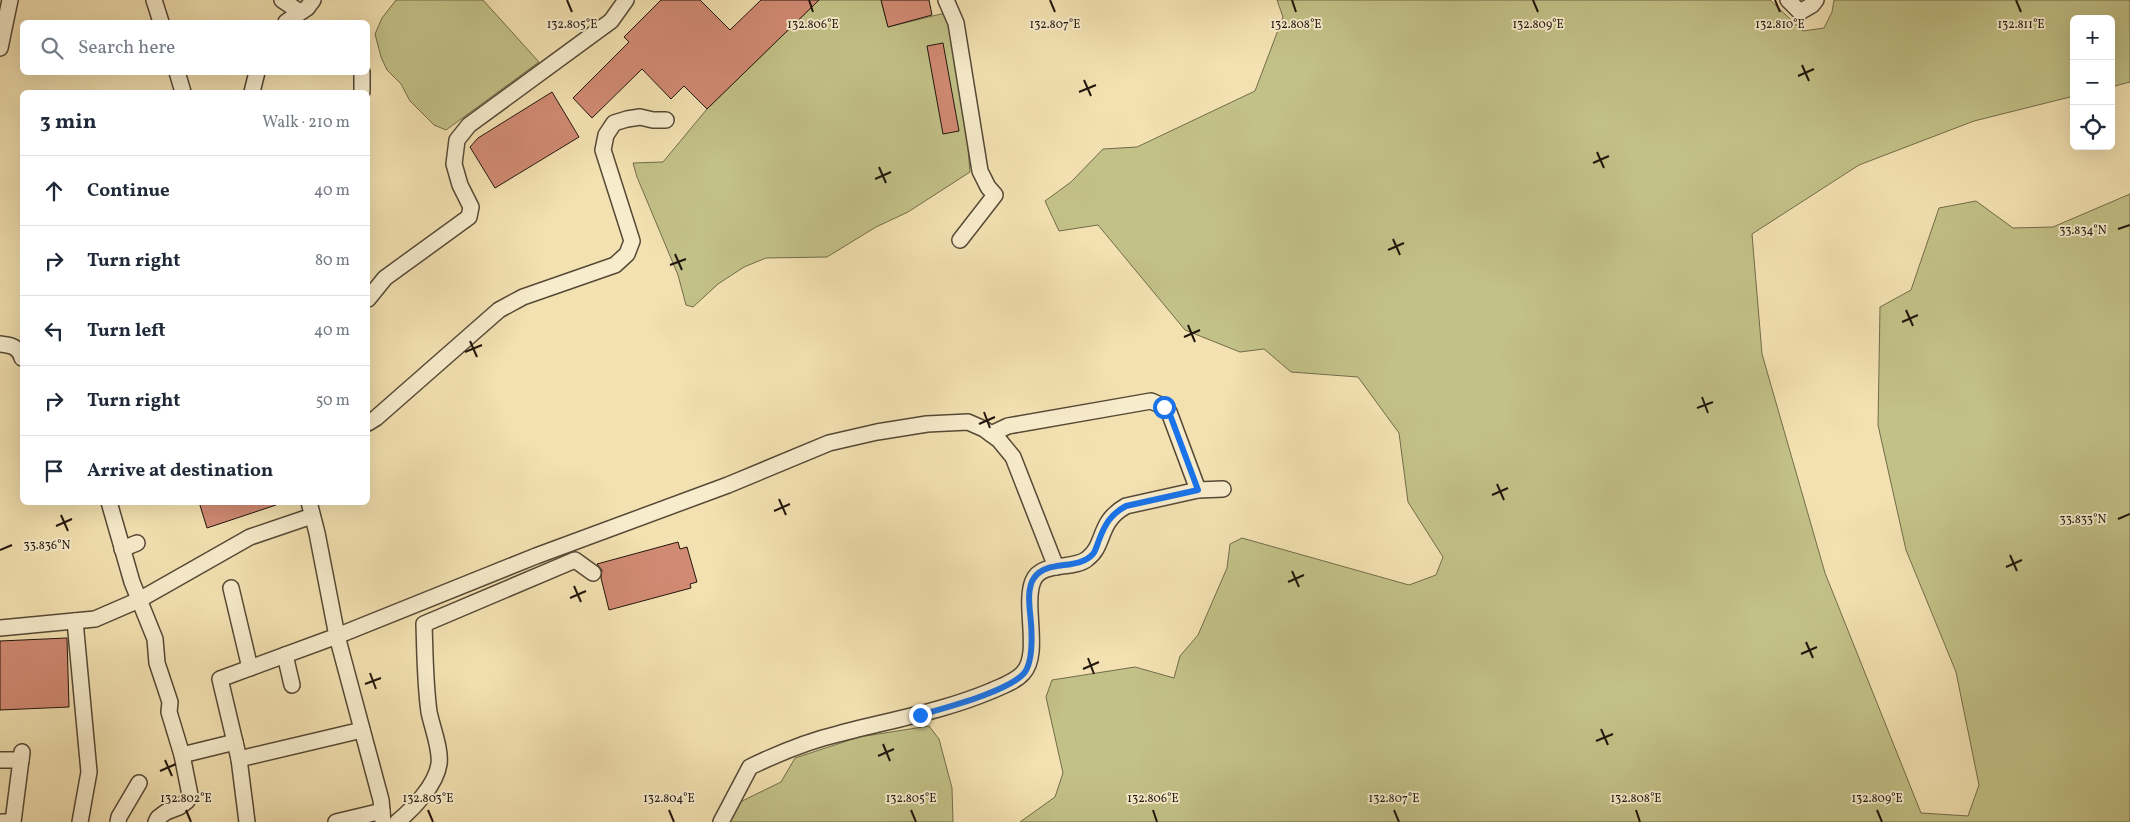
<!DOCTYPE html>
<html lang="en">
<head>
<meta charset="utf-8">
<style>
	:root { --surface:#fff; --page:#f6f6f7; --text:#1f2937; --muted:#747a83; --line:#e0e1e3 }
	body { margin:0; font-family:Vollkorn,serif; background:var(--page); color:var(--text) }
	.controls { position:absolute; right:15px; top:15px; display:grid; overflow:hidden; border-radius:8px; box-shadow:0 5px 20px #0002 }
	.controls button { width:45px; height:45px; display:grid; place-items:center; padding:0; border:0; border-bottom:1px solid var(--line); background:var(--surface); color:var(--text); font:25px sans-serif }
	.stop { position:absolute; width:15px; height:15px; margin:-11px; border:4px solid #1a73e8; border-radius:50%; background:#fff }
	.stop.end { background:#1a73e8; border-color:#fff; box-shadow:0 1px 5px #0008 }
	.list { margin:0; padding:0; list-style:none }
	h2 { display:flex; justify-content:space-between; align-items:center; height:65px; margin:0; padding:0 20px; font-size:21px }
	h2 small { font-size:16px; font-weight:400; color:var(--muted) }
	.list li { display:grid; grid-template-columns:32px 1fr auto; gap:15px; align-items:center; box-sizing:border-box; height:70px; padding:0 20px; border-top:1px solid var(--line) }
	.list b { display:block; font-size:19px; white-space:nowrap }
	.list em { font-size:16px; font-style:normal; color:var(--muted) }
	.icon { flex:none; width:28px; height:28px; fill:none; stroke:currentColor; stroke-width:2; stroke-linecap:round; stroke-linejoin:round }
	.map { position:relative; flex:none; width:2130px; height:822px; overflow:hidden }
	.search { position:absolute; background:var(--surface); box-shadow:0 5px 20px #0002; left:20px; top:20px; width:350px; height:55px; display:flex; align-items:center; gap:12px; box-sizing:border-box; padding:0 18px; border-radius:8px; color:var(--muted); font-size:19px }
	.panel { position:absolute; background:var(--surface); box-shadow:0 5px 20px #0002; left:20px; top:90px; width:350px; height:415px; border-radius:8px }
	.map>svg:first-child { display:block }
	.green { fill:#c2c187; stroke:#726c4a }
	.building { fill:#d18a73; stroke:#22160d }
	.lines { fill:none; stroke-linecap:round; stroke-linejoin:round }
	.street-casing { stroke:#564936; stroke-width:18 }
	.street { stroke:#f7eccc; stroke-width:15 }
	.route { stroke:#1a73e8; stroke-width:6 }
	.ticks { fill:none; stroke:#22160d; stroke-width:2 }
	.ticks-label { font-size:12px; text-anchor:middle; fill:#22160d; stroke:#f7eccc; stroke-width:4; stroke-linejoin:round; paint-order:stroke }
</style>
</head>
<body>
<div class="map">
<svg width="2130" height="822" viewBox="0 0 2130 822">
	<rect width="100%" height="100%" fill="#f3e1b1"/>
	<filter id="stains"><feTurbulence type="fractalNoise" baseFrequency=".004" numOctaves="4"/><feColorMatrix values="0 0 0 0 .2 0 0 0 0 .09 0 0 0 0 .02 0 0 0 .5 -.17"/></filter>
	<radialGradient id="worn" r=".72"><stop offset=".6" stop-color="#630" stop-opacity="0"/><stop offset="1" stop-color="#630" stop-opacity=".3"/></radialGradient>
	<g class="green">
		<polygon points="396,0 483,0 539,62 446,130 434,125 410,101 401,84 387,70 381,57 375,34 382,18"/>
		<polygon points="819,0 881,0 888,27 945,13 950,29 967,136 970,172 908,212 876,227 827,257 766,258 744,267 718,284 693,307 686,305 678,275 637,177 633,163 663,162 707,109"/>
		<polygon points="1277,0 1770,0 1803,31 1824,28 1832,12 1834,0 2130,0 2130,82 2111,87 2111,19 2074,19 2074,96 1974,121 1859,165 1752,234 1762,354 1825,573 1921,813 1968,816 1979,785 1956,672 1906,550 1878,425 1880,307 1911,290 1939,208 1976,201 2013,228 2053,227 2130,194 2130,822 1020,822 1055,797 1063,773 1046,697 1052,680 1135,667 1174,678 1180,656 1198,635 1227,568 1230,544 1242,538 1409,585 1436,575 1443,557 1408,502 1399,433 1358,377 1291,372 1264,349 1240,352 1185,330 1098,225 1059,231 1045,201 1071,182 1103,149 1137,147 1255,91 1283,17"/>
		<polygon points="929,726 939,739 952,788 953,822 730,822 738,803 781,782 795,758 859,737"/>
	</g>
	<g class="building">
		<polygon points="661,0 700,0 730,30 761,0 819,0 707,109 684,86 671,99 642,69 592,118 573,98 629,42 624,37"/>
		<polygon points="881,0 929,0 932,15 888,27"/>
		<polygon points="943,43 959,131 943,134 927,46"/>
		<polygon points="552,92 579,137 495,188 470,147 478,138"/>
		<polygon points="199,502 276,502 276,505 207,528"/>
		<polygon points="678,542 680,549 687,547 697,582 690,584 691,588 609,610 601,578 602,570 597,564"/>
		<polygon points="67,638 69,707 0,710 0,641"/>
	</g>
	<g class="lines">
		<defs>
			<g id="street">
				<polyline points="154,0 161,22"/>
				<polyline points="282,0 300,12"/>
				<polyline points="946,0 956,23 980,171 988,187 995,195 960,240"/>
				<polyline points="1788,0 1800,12 1812,5 1816,0"/>
				<polyline points="286,22 307,8 313,0"/>
				<polyline points="0,48 10,0"/>
				<polyline points="177,72 183,92"/>
				<polyline points="252,92 257,72"/>
				<polyline points="362,92 362,72"/>
				<polyline points="368,299 385,278 469,217 471,207 460,185 454,164 457,140 469,125 611,21 626,0"/>
				<path d="M0 344C11 345 19 347 22 358"/>
				<polyline points="368,423 376,418 499,310 523,297 615,265 627,254 632,241 603,150 606,135 614,123 627,119 640,117 653,120 666,120"/>
				<polyline points="991,434 1008,426 1151,401 1165,407 1169,412 1198,490"/>
				<polyline points="109,502 132,582 155,639 157,663 170,702 169,712 182,755 190,795 187,801 179,807 166,812 158,818 156,822"/>
				<polyline points="309,502 317,533 337,636 381,800 383,822"/>
				<polyline points="122,549 137,543"/>
				<polyline points="231,588 250,668"/>
				<polyline points="75,621 89,772 80,822"/>
				<polyline points="0,628 95,619 139,600 250,537 312,516"/>
				<polyline points="285,655 292,685"/>
				<polyline points="182,755 235,742"/>
				<polyline points="239,759 362,730"/>
				<polyline points="0,760 21,760"/>
				<polyline points="2,822 13,822 22,752"/>
				<polyline points="118,822 119,817 139,783"/>
				<polyline points="247,822 239,759 220,679 337,636 536,556 728,485 829,443 877,432 927,424 968,422 984,429 999,440 1013,457 1056,567"/>
				<polyline points="336,822 382,811"/>
				<path d="M397 822C413 809 436 785 439 764 441 749 432 727 429 712 425 683 425 653 424 624L575 560 593 573"/>
				<path d="M721 822 750 767C777 754 808 741 838 734 890 720 941 712 991 691 1002 686 1015 682 1023 673 1041 654 1023 605 1033 581 1041 561 1073 570 1087 559 1106 545 1097 522 1126 506L1198 490 1223 489"/>
			</g>
		</defs>
		<use href="#street" class="street-casing"/>
		<use href="#street" class="street"/>
	</g>
	<g class="lines">
		<path class="route" d="M920 715C944 708 1011 691 1025 672 1033 660 1032 637 1031 623 1030 610 1026 589 1034 578 1047 559 1078 571 1093 554 1096 550 1097 545 1099 540 1105 524 1111 514 1126 506L1198 490 1169 412 1164 407"/>
	</g>
	<path class="ticks" d="M567 0 572 12M809 0 813 12M1050 0 1055 12M1292 0 1296 12M1533 0 1538 12M1775 0 1780 12M2016 0 2021 12M1802 65 1809 81M1798 76 1814 69M1084 80 1091 96M1079 92 1096 85M1597 152 1604 168M1593 163 1609 156M879 167 886 183M875 179 891 172M2118 229 2130 225M1393 239 1400 255M1388 250 1404 243M675 254 682 270M670 265 686 259M1906 310 1913 326M1902 322 1918 315M1188 325 1195 342M1184 337 1200 330M470 341 477 357M465 352 482 345M1702 397 1708 413M1697 408 1713 402M984 412 990 428M979 424 995 417M1497 484 1504 500M1492 495 1508 488M779 499 786 515M774 511 790 504M61 515 68 531M2118 519 2130 514M56 526 72 519M0 550 12 545M2010 555 2017 571M2006 567 2022 560M1292 571 1299 587M1288 582 1304 575M574 586 581 602M570 598 586 591M1806 642 1813 658M1801 654 1817 647M1088 658 1094 674M1083 669 1099 662M370 673 376 689M365 684 381 678M1601 729 1608 745M1596 741 1613 734M883 744 890 761M878 756 894 749M165 760 172 776M160 771 176 764M186 810 191 822M428 810 433 822M669 810 674 822M911 810 916 822M1153 810 1157 822M1394 810 1399 822M1636 810 1640 822M1877 810 1882 822"/>
	<g class="ticks-label">
		<text x="572" y="28">132.805°E</text>
		<text x="813" y="28">132.806°E</text>
		<text x="1055" y="28">132.807°E</text>
		<text x="1296" y="28">132.808°E</text>
		<text x="1538" y="28">132.809°E</text>
		<text x="1780" y="28">132.810°E</text>
		<text x="2021" y="28">132.811°E</text>
		<text x="2083" y="234">33.834°N</text>
		<text x="2083" y="523">33.833°N</text>
		<text x="47" y="549">33.836°N</text>
		<text x="186" y="802">132.802°E</text>
		<text x="428" y="802">132.803°E</text>
		<text x="669" y="802">132.804°E</text>
		<text x="911" y="802">132.805°E</text>
		<text x="1153" y="802">132.806°E</text>
		<text x="1394" y="802">132.807°E</text>
		<text x="1636" y="802">132.808°E</text>
		<text x="1877" y="802">132.809°E</text>
	</g>
	<rect width="100%" height="100%" filter="url(#stains)"/>
	<rect width="100%" height="100%" fill="url(#worn)"/>
</svg>
<div class="controls">
<button>+</button>
<button>−</button>
<button><svg class="icon" aria-label="locate" viewBox="0 0 24 24"><circle cx="12" cy="12" r="6"/><path d="M12 2v4M12 18v4M2 12h4M18 12h4"/></svg></button>
</div>
<div class="stop" style="left:1164px;top:407px"></div>
<div class="stop end" style="left:920px;top:715px"></div>
<div class="search"><svg class="icon" aria-label="search" viewBox="0 0 24 24"><circle cx="10" cy="10" r="6"/><path d="M15 15l6 6"/></svg>Search here</div>
<section class="panel">
<h2>3 min<small>Walk · 210 m</small></h2>
<ul class="list">
<li><svg class="icon" aria-label="ahead" viewBox="0 0 24 24"><path d="M12 20V5M6 11l6-6 6 6"/></svg><div><b>Continue</b></div><em>40 m</em></li>
<li><svg class="icon" aria-label="right" viewBox="0 0 24 24"><path d="M7 20v-9h11M14 6l5 5-5 5"/></svg><div><b>Turn right</b></div><em>80 m</em></li>
<li><svg class="icon" aria-label="left" viewBox="0 0 24 24"><path d="M17 20v-9H6M10 6l-5 5 5 5"/></svg><div><b>Turn left</b></div><em>40 m</em></li>
<li><svg class="icon" aria-label="right" viewBox="0 0 24 24"><path d="M7 20v-9h11M14 6l5 5-5 5"/></svg><div><b>Turn right</b></div><em>50 m</em></li>
<li><svg class="icon" aria-label="arrive" viewBox="0 0 24 24"><path d="M6 21V4h12l-3 4 3 4H6"/></svg><div><b>Arrive at destination</b></div></li>
</ul>
</section>
</div>
</body>
</html>
